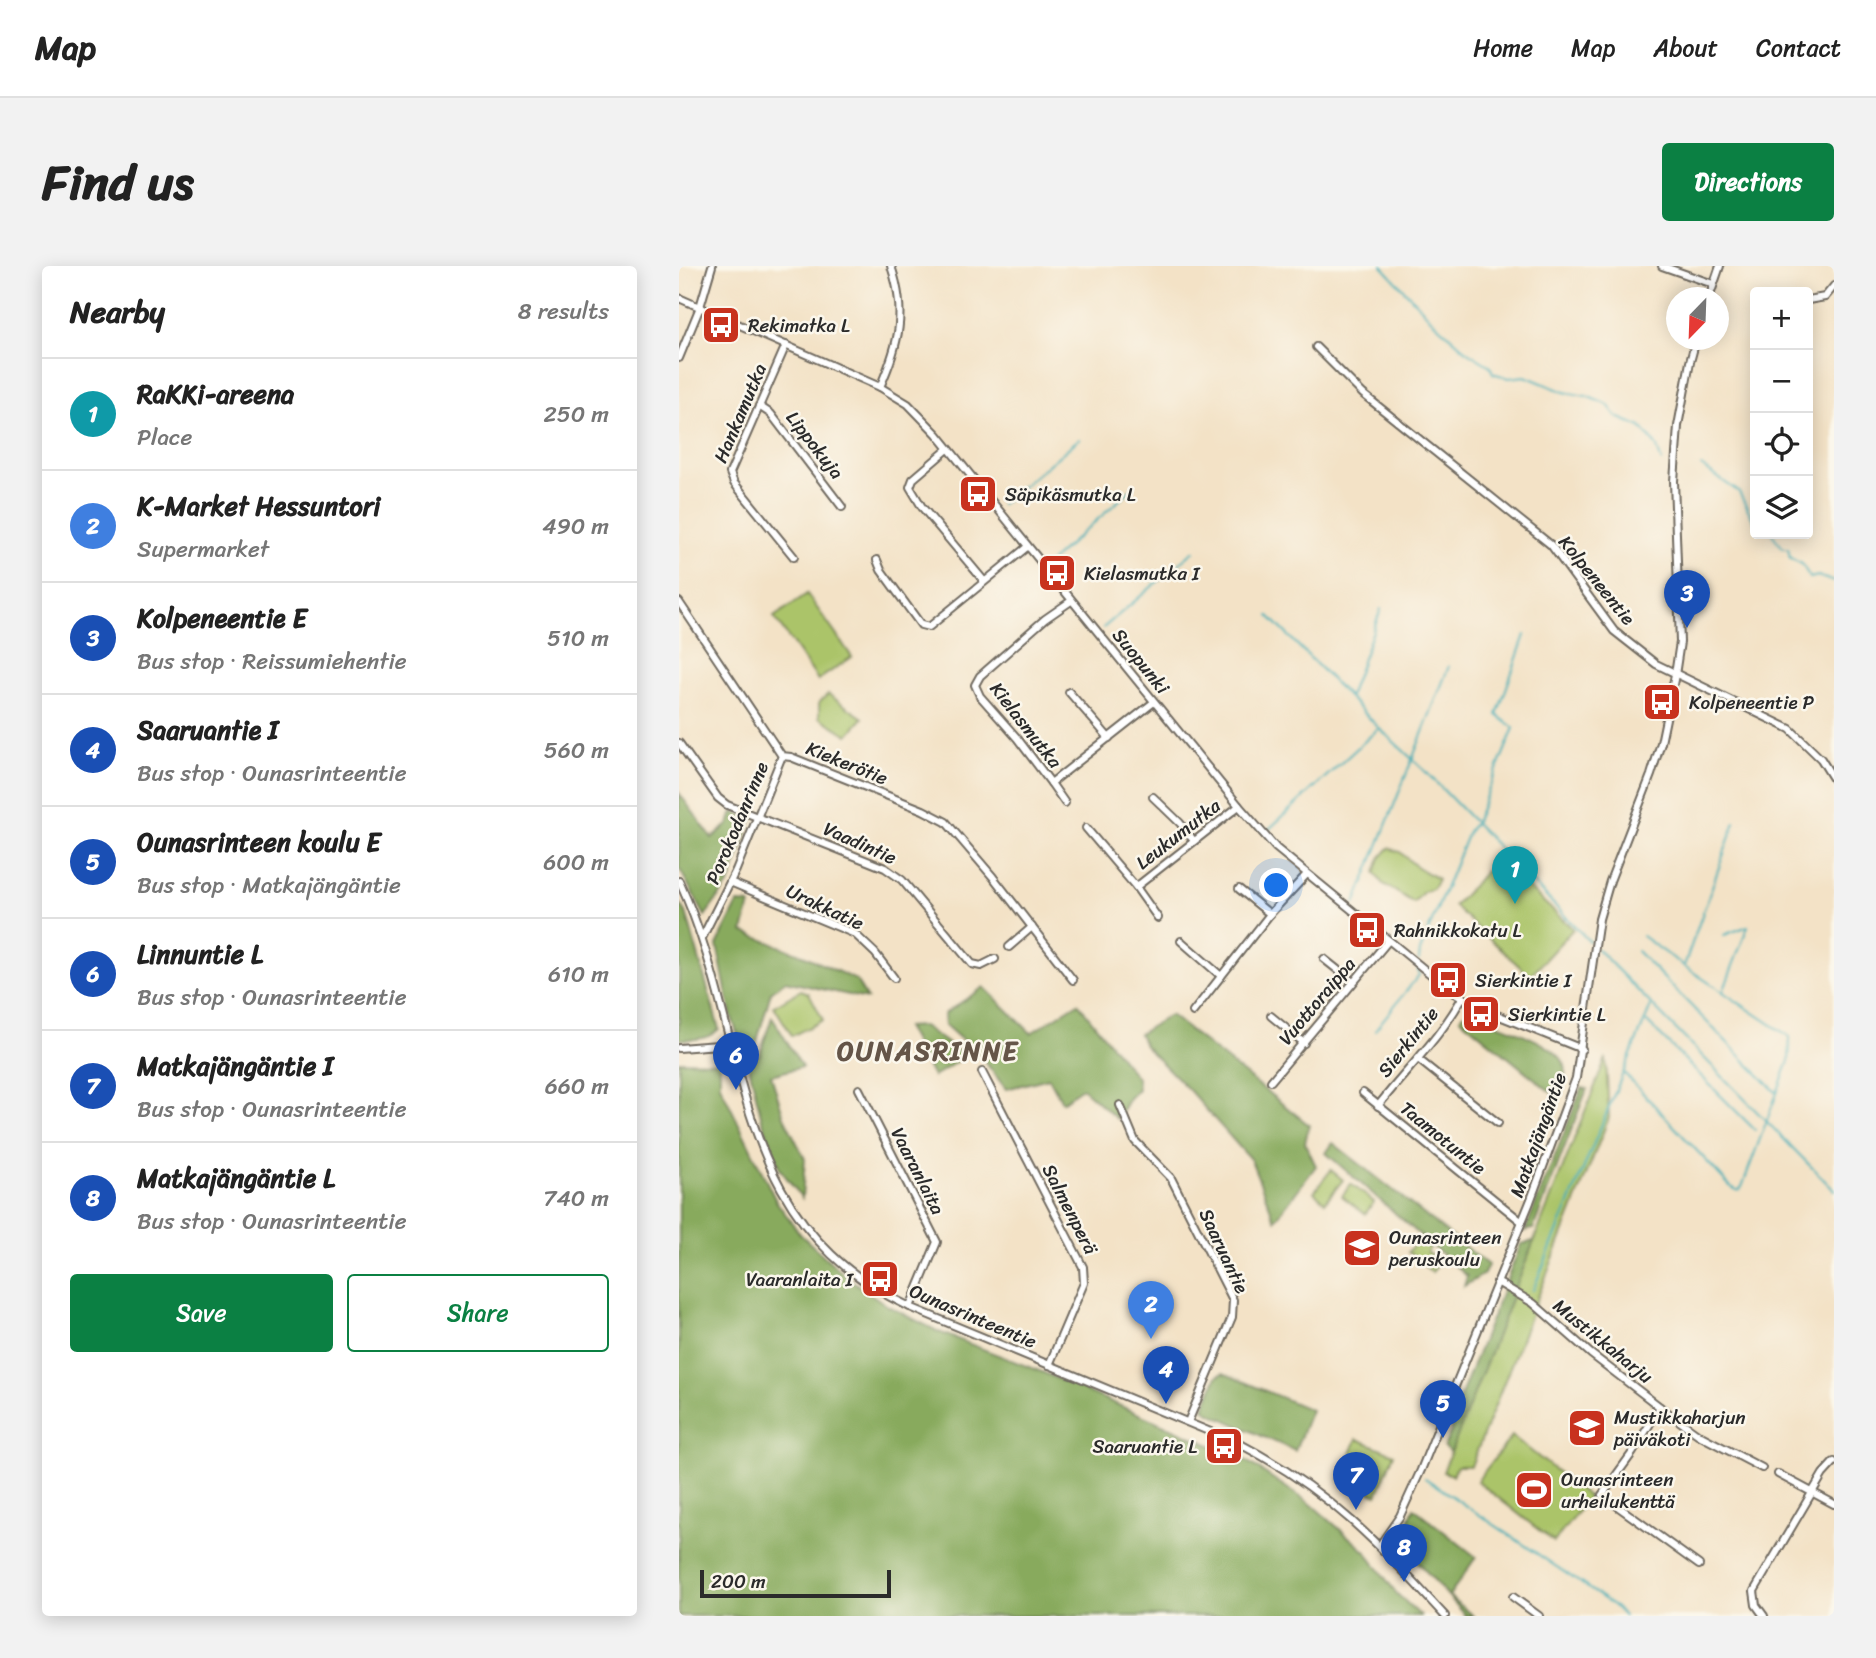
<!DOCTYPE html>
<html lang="en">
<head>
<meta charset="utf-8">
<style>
	:root { --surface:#fff; --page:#f2f2f2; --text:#222; --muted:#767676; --line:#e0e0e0; --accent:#0b8043 }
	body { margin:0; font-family:Sriracha,sans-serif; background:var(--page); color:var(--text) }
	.controls { position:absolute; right:21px; top:21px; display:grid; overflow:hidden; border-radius:7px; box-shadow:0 4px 18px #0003 }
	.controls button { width:63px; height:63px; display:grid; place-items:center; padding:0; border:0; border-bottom:2px solid var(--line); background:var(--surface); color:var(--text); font:35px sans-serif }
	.compass { position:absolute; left:987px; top:21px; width:63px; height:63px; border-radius:50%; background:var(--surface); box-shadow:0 4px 18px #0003; rotate:203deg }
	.scale { position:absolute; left:21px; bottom:18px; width:191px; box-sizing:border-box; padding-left:7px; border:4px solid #2b2b2b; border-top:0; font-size:19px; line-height:24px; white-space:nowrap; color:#2b2b2b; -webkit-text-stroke:5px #fbf7ec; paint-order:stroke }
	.you { position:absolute; left:598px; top:620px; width:24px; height:24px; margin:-18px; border:5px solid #fff; border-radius:50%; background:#1a73e8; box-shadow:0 0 0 10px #1a73e833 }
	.badge { display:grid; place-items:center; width:46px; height:46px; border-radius:50%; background:var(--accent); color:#fff; font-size:23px; font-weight:700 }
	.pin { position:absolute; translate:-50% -58px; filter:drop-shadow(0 2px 4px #0008) }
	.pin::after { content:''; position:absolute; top:37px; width:24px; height:21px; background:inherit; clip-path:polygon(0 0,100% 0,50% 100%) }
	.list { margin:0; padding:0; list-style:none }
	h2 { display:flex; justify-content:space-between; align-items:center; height:91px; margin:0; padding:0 28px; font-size:30px }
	h2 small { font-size:23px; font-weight:400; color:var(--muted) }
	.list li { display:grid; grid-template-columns:46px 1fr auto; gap:21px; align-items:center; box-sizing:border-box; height:112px; padding:0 28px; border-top:2px solid var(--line) }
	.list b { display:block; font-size:26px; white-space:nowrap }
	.list p { margin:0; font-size:23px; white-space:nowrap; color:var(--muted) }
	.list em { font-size:23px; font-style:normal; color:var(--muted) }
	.actions { display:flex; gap:14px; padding:21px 28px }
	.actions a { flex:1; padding:16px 0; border:2px solid var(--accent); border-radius:7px; text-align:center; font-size:24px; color:var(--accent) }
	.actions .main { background:var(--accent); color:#fff }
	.icon { flex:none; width:38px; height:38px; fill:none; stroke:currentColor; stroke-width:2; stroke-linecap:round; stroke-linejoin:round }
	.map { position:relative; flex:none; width:1155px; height:1350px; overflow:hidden; border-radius:7px }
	header { display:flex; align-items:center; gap:42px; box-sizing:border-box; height:98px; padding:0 35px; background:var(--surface); border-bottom:2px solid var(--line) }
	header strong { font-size:33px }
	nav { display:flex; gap:38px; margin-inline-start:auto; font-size:24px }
	.intro { display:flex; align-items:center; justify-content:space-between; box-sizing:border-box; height:168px; padding:0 42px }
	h1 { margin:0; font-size:49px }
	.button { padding:18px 32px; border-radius:7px; background:var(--accent); color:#fff; font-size:24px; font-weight:700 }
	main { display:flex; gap:42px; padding:0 42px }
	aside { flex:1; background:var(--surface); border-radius:7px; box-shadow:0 4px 18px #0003 }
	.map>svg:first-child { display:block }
	.green { fill:#abc469; stroke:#6b784a; stroke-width:2 }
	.forest { fill:#88aa5d; stroke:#5a6a44; stroke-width:2 }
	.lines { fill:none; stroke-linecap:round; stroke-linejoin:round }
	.stream { stroke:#3bacb6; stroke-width:2 }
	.minor-casing { stroke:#716b61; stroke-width:10 }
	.minor { stroke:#fff; stroke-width:6 }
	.labels { text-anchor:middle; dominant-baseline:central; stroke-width:5; stroke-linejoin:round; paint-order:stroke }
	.poi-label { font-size:19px; fill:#2b2b2b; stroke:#fbf7ec; text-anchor:start }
	.street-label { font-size:19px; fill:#2b2b2b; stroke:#fbf7ec }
	.district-label { font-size:26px; font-weight:bold; letter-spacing:2px; fill:#655548; stroke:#fbf7ec }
</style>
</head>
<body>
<header>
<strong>Map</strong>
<nav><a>Home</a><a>Map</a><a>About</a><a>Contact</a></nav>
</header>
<div class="intro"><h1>Find us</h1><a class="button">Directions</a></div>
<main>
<aside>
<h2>Nearby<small>8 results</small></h2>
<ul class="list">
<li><span class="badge" style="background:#0f9aa8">1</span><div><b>RaKKi-areena</b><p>Place</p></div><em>250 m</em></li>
<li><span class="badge" style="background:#3f7fe0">2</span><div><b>K-Market Hessuntori</b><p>Supermarket</p></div><em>490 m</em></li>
<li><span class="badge" style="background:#1a4fb4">3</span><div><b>Kolpeneentie E</b><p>Bus stop · Reissumiehentie</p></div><em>510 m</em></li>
<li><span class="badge" style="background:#1a4fb4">4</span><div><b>Saaruantie I</b><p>Bus stop · Ounasrinteentie</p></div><em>560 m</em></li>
<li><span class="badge" style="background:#1a4fb4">5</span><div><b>Ounasrinteen koulu E</b><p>Bus stop · Matkajängäntie</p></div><em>600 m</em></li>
<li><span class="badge" style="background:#1a4fb4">6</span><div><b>Linnuntie L</b><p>Bus stop · Ounasrinteentie</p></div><em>610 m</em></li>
<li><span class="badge" style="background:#1a4fb4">7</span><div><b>Matkajängäntie I</b><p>Bus stop · Ounasrinteentie</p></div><em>660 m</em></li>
<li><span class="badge" style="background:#1a4fb4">8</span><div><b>Matkajängäntie L</b><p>Bus stop · Ounasrinteentie</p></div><em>740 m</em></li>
</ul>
<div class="actions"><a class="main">Save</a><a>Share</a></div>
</aside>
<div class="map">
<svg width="1155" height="1350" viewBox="0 0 1155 1350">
	<rect width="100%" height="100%" fill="#fbf7ec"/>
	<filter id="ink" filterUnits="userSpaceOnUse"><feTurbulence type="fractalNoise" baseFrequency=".0143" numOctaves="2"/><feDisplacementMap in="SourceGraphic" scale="14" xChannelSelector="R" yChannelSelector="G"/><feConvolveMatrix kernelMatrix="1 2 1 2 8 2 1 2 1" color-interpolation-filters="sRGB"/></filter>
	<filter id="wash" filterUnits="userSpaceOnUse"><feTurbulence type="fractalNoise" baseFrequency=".00686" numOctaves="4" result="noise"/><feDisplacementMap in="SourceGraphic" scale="28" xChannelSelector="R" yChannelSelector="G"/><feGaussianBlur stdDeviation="1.57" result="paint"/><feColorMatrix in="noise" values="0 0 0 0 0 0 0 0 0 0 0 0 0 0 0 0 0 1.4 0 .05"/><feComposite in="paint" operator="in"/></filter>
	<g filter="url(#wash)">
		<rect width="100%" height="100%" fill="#f3e2c6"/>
		<g class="green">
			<polygon points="128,328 173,391 139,414 95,351"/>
			<polygon points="149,428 184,452 169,469 140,451 140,437"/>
			<polygon points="710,582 721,586 739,602 759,613 754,623 744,626 735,637 703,617 696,607 701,592"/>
			<polygon points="818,593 894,663 851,710 775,640"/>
			<polygon points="122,724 130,727 144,754 113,770 95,740"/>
			<polygon points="927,792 930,851 792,1200 778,1200 774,1209 764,1206"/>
			<polygon points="652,904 664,914 646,936 635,926"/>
			<polygon points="672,918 695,936 686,948 663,930"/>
			<polygon points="741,971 752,980 748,986 761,997 753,1006 729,986"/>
			<polygon points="833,1170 910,1231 875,1276 798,1215"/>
			<polygon points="678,1173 715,1188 698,1229 661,1214"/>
		</g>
		<g class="forest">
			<polygon points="0,527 33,572 50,558 54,546 73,553 51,616 26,650 0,602"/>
			<path d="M0 636 7 646 40 763C29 774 15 774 0 773Z"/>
			<polygon points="59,637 71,638 64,666 126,690 177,714 188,733 106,715 92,726 76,782 64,784 52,749 38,679"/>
			<polygon points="305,721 352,767 399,737 458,812 459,823 450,832 438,853 403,822 383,836 370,812 327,823 303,792 266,759 265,748"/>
			<path d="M790 747C813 757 880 776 886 800 889 809 881 824 879 832L781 752 784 748Z"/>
			<polygon points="491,749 630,859 626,877 637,900 596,954 572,894 510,824 466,780 460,768"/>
			<polygon points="93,751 123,801 92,809 105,851 126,893 123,932 101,903 83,854 70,800 81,788"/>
			<polygon points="244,760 286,790 254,811 227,761"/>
			<polygon points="0,795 41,796 41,819 97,935 122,969 169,1012 209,1040 260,1066 363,1106 566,1194 632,1238 687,1286 718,1328 742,1350 0,1350"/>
			<polygon points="903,822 908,823 854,963 846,965"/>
			<polygon points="654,877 809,999 805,1008 785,1020 788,1010 647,887"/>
			<polygon points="855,975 772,1186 765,1181 772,1165 774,1149 842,978"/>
			<polygon points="544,1107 632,1144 616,1185 529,1146 525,1142 538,1110"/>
			<polygon points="735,1242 797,1291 770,1330 795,1350 787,1350 721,1276"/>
		</g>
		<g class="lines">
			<g class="stream">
				<polyline points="703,0 753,54 790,87 811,100 814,107 830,112 846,110 885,126 907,130 929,139 938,151 962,161 977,179 983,196"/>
				<polyline points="1022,200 1060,226 1076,257"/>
				<polyline points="322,238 400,173"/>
				<polyline points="1093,268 1104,282 1109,282 1111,292 1123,298 1131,312 1139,310 1155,316"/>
				<polyline points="372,295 454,222"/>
				<polyline points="590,350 700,462 744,503 910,675"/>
				<polyline points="424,362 515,285"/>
				<polyline points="670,431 702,343"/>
				<polyline points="589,564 699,463"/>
				<polyline points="676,638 770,400"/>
				<polyline points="963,670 1005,700"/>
				<polyline points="918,683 1155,924"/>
				<polyline points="958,685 1097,826"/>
				<polyline points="740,694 741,685 790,564 796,557 835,462 818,449 846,369"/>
				<polyline points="1044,726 1069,660 1045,669"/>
				<polyline points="968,756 1076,864"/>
				<polyline points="696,764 740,709 739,703"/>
				<polyline points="945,807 1051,920 1059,925 1063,921 1110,795 1111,771 1005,700 1056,556"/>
				<polyline points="854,1024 972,740"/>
				<polyline points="746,1212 934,1339 945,1350"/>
			</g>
		</g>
	</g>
	<g filter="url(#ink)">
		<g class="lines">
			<defs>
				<g id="minor">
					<polyline points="983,0 1034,18"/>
					<polyline points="0,32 201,121 229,138 258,168 560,540 597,582 772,725 808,745 903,783"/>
					<polyline points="1030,32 1041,0"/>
					<polyline points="1129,34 1146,31 1155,20"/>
					<polyline points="107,79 51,207 55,217 115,291"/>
					<polyline points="637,81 684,128 872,279 935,365 977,398 1111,463 1142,493 1155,514"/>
					<polyline points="0,92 21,41 33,0"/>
					<path d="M201 121C220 78 228 47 212 0"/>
					<polyline points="80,140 92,148 163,241"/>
					<polyline points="269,183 234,213 231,221 243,241 305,315"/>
					<polyline points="198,294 202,304 242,359 250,361 348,281"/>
					<polyline points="392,335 366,353 301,410 296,419 301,430 338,472 372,517 475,436"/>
					<polyline points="0,336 103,490 112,491 244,544 267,556 314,611 394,714"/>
					<polyline points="390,426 430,472"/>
					<polyline points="0,477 39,532 48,539 206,602 223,614 293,698 302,700 316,693"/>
					<polyline points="372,517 386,537"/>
					<polyline points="474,531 501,557 515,575"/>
					<polyline points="407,562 457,621 479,652"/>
					<path d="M0 615C74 774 45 954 231 1041L563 1179C651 1225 700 1278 766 1350"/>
					<polyline points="51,616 176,668 196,687 215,712"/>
					<polyline points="457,621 560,540"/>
					<polyline points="560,623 591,648"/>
					<polyline points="23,672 57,604 103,490"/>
					<polyline points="502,675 542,710"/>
					<polyline points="330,681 353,661"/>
					<polyline points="645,693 674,716"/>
					<polyline points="514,746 591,648 628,608"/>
					<polyline points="592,750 625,777"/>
					<polyline points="0,782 53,778"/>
					<polyline points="739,793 819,857"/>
					<polyline points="303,806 404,1001 405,1017 370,1099"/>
					<polyline points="592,815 709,675"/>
					<polyline points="180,823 258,976 231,1041"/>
					<polyline points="684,827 843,956"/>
					<polyline points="441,839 456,875 492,912 554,1034 553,1051 509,1156"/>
					<path d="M699 840C727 804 761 772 783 732"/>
					<polyline points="818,1016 854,1037 912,1088 981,1141 1020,1169 1083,1202"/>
					<polyline points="981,1141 954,1186 923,1229 1020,1299"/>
					<polyline points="1099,1208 1155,1238"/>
					<polyline points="701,1279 721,1250 742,1204 851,936 897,812 920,653 931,615 972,509 982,477 996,409 1001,376 995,215 999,160 1011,96 1017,74"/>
					<polyline points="834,1331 860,1350"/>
					<polyline points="1085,1350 1077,1339 1075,1325 1144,1208 1155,1196"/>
				</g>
			</defs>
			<use href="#minor" class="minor-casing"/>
			<use href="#minor" class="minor"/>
		</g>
	</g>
	<defs>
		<symbol id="bus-square" viewBox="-11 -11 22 22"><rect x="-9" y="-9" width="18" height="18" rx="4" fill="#c8321e" stroke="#fbf7ec"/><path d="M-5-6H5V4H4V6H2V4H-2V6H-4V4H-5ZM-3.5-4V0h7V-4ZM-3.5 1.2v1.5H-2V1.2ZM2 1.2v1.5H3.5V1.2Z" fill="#fff"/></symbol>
		<symbol id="school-square" viewBox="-11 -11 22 22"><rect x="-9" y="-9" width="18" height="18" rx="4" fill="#c8321e" stroke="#fbf7ec"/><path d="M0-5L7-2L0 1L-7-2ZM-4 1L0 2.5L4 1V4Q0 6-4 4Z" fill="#fff"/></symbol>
		<symbol id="stadium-square" viewBox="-11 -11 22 22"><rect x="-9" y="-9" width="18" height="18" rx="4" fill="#c8321e" stroke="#fbf7ec"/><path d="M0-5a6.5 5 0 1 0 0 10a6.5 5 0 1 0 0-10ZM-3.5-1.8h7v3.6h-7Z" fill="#fff"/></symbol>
	</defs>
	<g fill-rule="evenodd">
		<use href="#bus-square" x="20" y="37" width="44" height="44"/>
		<use href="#bus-square" x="277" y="206" width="44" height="44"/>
		<use href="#bus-square" x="356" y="285" width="44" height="44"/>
		<use href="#bus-square" x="961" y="414" width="44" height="44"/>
		<use href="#bus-square" x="666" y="642" width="44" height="44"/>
		<use href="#bus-square" x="747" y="692" width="44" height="44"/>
		<use href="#bus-square" x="780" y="726" width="44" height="44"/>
		<use href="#school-square" x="661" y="960" width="44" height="44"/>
		<use href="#bus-square" x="179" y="991" width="44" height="44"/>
		<use href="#school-square" x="886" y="1140" width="44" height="44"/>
		<use href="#bus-square" x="523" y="1158" width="44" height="44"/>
		<use href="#stadium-square" x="833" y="1202" width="44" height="44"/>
	</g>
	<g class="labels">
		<g class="poi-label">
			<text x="69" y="59">Rekimatka L</text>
			<text x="326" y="228">Säpikäsmutka L</text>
			<text x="405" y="307">Kielasmutka I</text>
			<text x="1010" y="436">Kolpeneentie P</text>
			<text x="715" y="664">Rahnikkokatu L</text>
			<text x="796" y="714">Sierkintie I</text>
			<text x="829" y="748">Sierkintie L</text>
			<text x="710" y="971">Ounasrinteen<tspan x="710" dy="22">peruskoulu</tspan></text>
			<text x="174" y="1013" text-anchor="end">Vaaranlaita I</text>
			<text x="935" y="1151">Mustikkaharjun<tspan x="935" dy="22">päiväkoti</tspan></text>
			<text x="518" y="1180" text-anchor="end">Saaruantie L</text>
			<text x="882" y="1213">Ounasrinteen<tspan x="882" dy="22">urheilukenttä</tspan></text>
		</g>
		<g class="street-label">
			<text transform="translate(61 147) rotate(-67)">Hankamutka</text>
			<text transform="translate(136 179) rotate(52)">Lippokuja</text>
			<text transform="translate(918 314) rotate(51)">Kolpeneentie</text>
			<text transform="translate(462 395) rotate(51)">Suopunki</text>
			<text transform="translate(347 459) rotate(52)">Kielasmutka</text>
			<text transform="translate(168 497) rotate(22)">Kiekerötie</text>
			<text transform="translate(58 557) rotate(-67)">Porokodanrinne</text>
			<text transform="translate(499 568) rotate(-38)">Leukumutka</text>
			<text transform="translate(181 577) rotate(24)">Vaadintie</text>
			<text transform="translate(146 641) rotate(25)">Urakkatie</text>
			<text transform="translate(638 735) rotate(-50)">Vuottoraippa</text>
			<text transform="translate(729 776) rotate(-51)">Sierkintie</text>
			<text transform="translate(859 869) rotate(-70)">Matkajängäntie</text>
			<text transform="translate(764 872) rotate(39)">Taamotuntie</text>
			<text transform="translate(239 905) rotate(63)">Vaaranlaita</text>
			<text transform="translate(391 943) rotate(63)">Salmenperä</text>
			<text transform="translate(545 985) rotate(65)">Saaruantie</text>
			<text transform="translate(294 1050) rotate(23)">Ounasrinteentie</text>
			<text transform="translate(924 1075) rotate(39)">Mustikkaharju</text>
		</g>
		<g class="district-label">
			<text x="249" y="785">OUNASRINNE</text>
		</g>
	</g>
</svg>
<div class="controls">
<button>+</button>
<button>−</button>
<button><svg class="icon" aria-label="locate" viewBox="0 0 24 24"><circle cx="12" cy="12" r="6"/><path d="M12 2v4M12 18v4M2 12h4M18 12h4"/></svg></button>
<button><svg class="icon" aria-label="layers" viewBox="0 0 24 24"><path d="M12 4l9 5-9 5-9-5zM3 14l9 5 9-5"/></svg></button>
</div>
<svg class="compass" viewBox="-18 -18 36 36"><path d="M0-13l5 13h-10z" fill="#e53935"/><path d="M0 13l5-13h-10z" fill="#767676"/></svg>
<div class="scale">200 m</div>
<div class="you"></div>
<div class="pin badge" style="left:836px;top:638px;background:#0f9aa8">1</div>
<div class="pin badge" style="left:472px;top:1073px;background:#3f7fe0">2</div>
<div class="pin badge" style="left:1008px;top:362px;background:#1a4fb4">3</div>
<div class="pin badge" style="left:487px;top:1138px;background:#1a4fb4">4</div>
<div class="pin badge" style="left:764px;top:1172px;background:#1a4fb4">5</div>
<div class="pin badge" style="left:57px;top:824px;background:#1a4fb4">6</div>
<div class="pin badge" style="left:677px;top:1244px;background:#1a4fb4">7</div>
<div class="pin badge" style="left:725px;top:1316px;background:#1a4fb4">8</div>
</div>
</main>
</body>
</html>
